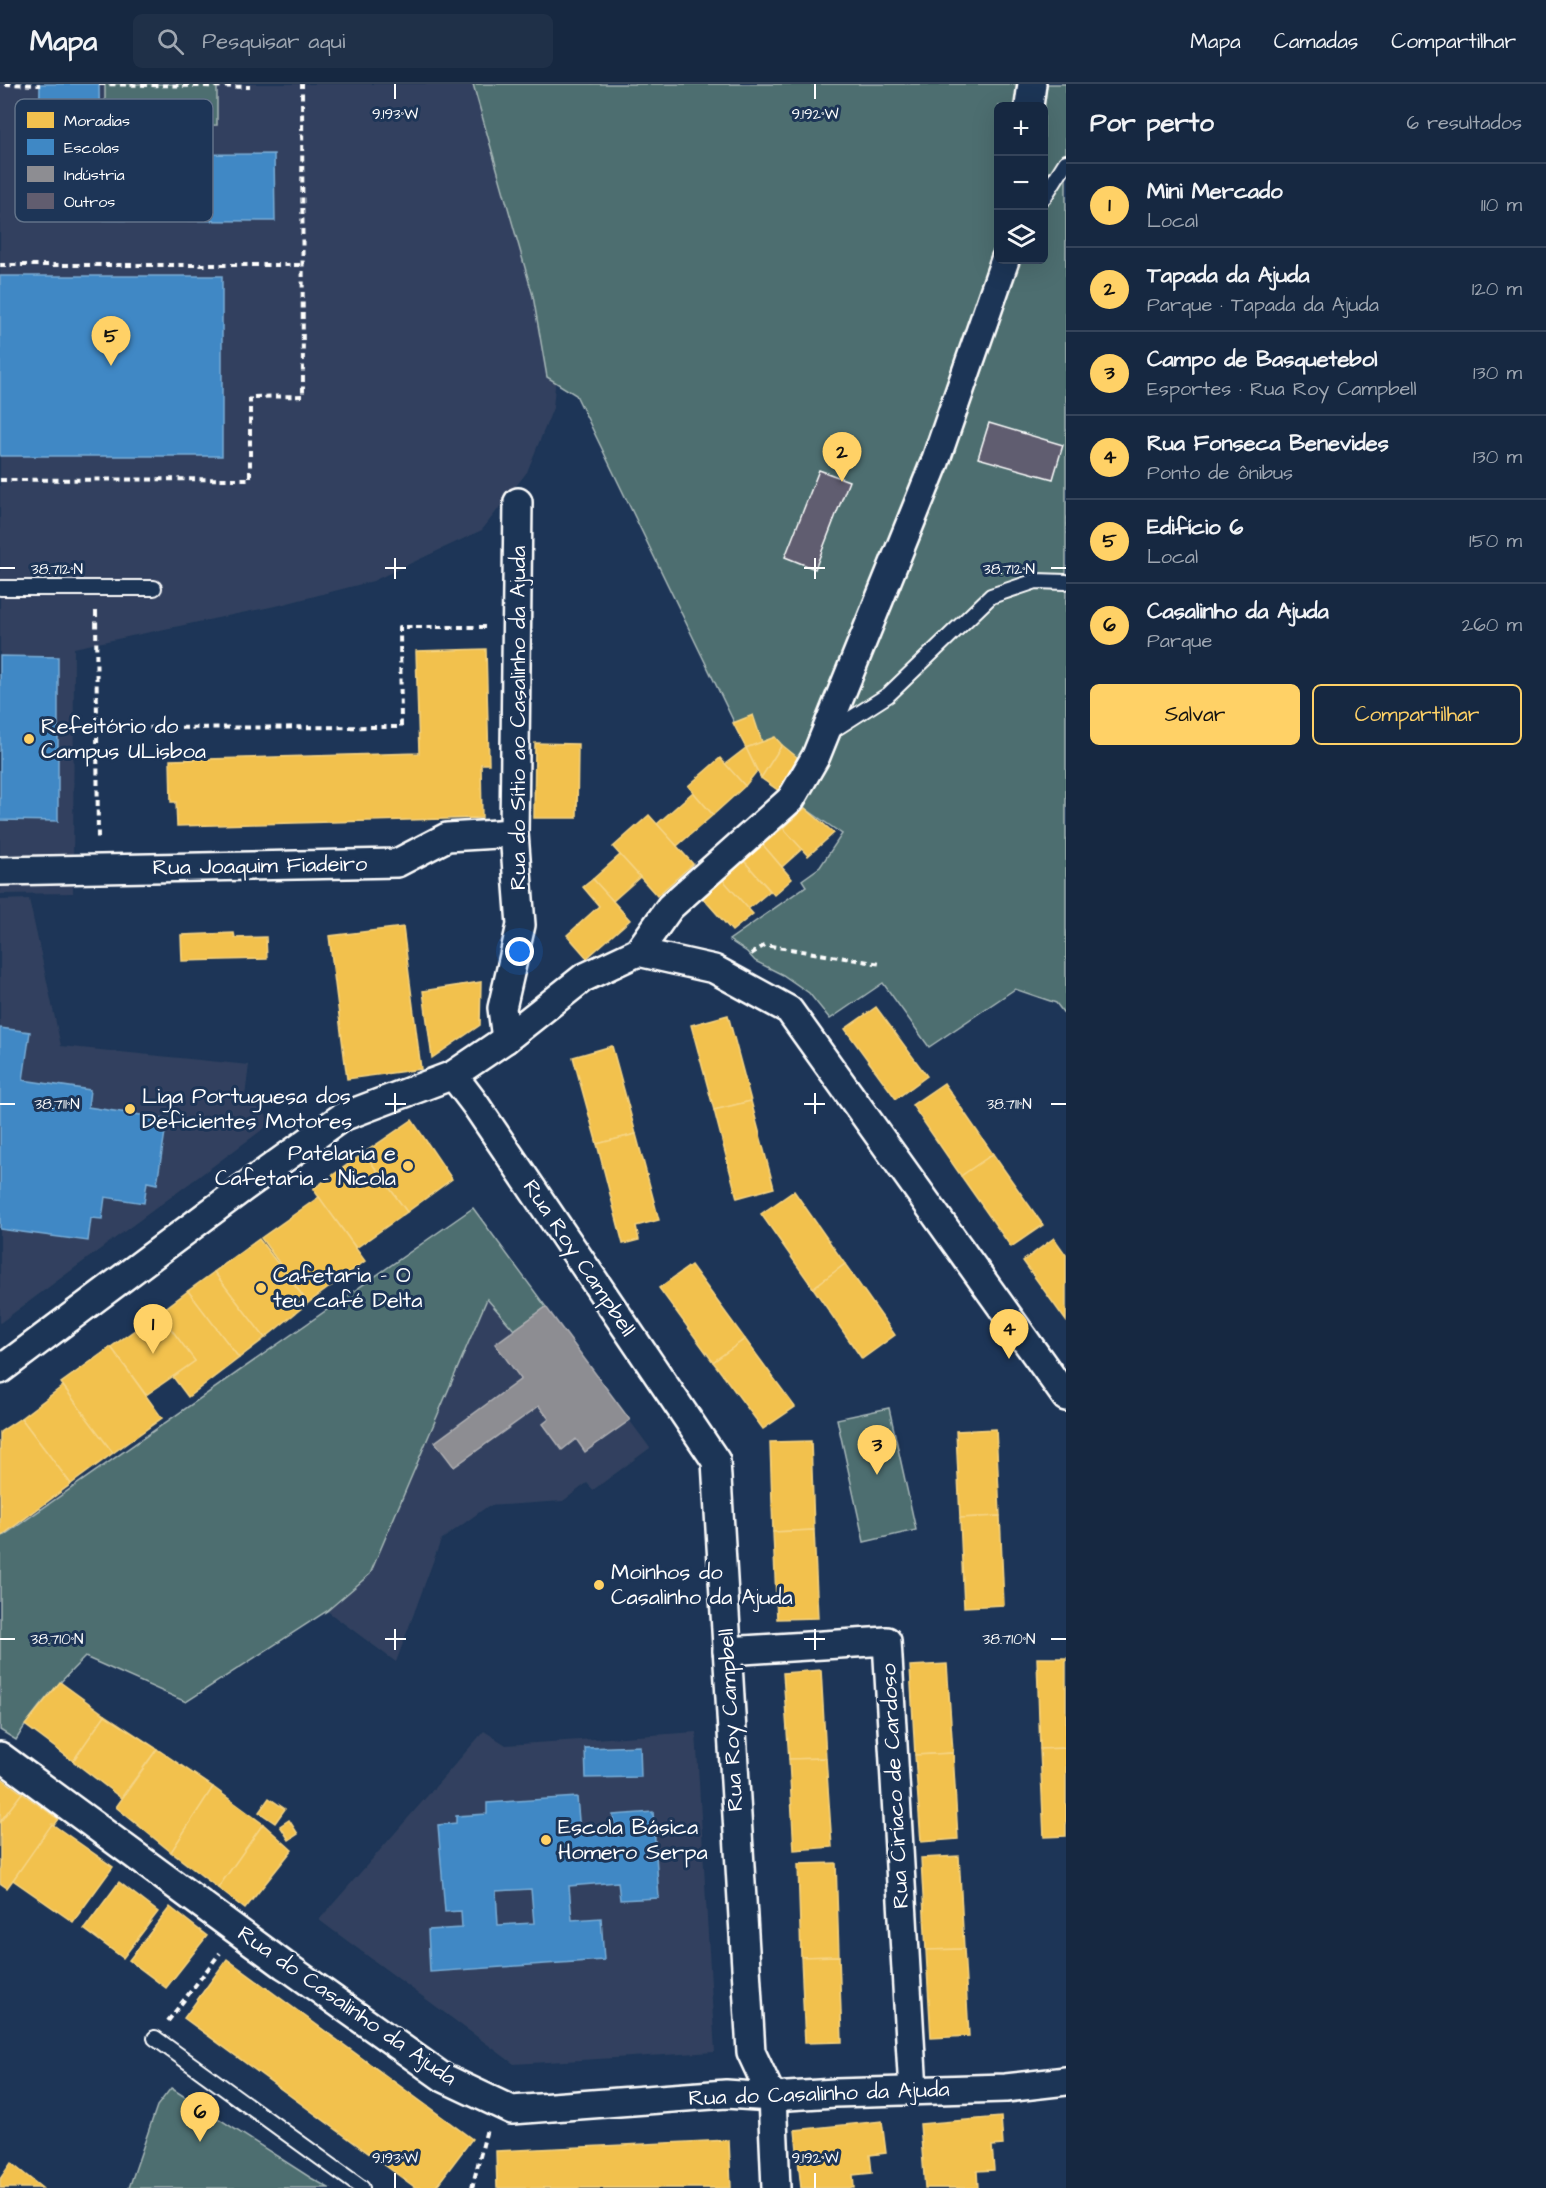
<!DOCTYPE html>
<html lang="pt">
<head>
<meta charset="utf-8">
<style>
	:root { --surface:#162841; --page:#1f3048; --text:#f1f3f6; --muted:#9ea6b1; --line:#35445a; --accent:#ffd166 }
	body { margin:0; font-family:"Architects Daughter",sans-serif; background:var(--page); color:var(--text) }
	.controls { position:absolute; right:18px; top:18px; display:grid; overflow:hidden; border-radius:9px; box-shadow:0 6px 24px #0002 }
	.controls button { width:54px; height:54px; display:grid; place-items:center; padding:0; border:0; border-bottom:2px solid var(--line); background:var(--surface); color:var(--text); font:30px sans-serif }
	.you { position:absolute; left:520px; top:868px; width:21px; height:21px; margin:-15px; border:4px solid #fff; border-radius:50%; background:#1a73e8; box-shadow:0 0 0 9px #1a73e833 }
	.badge { display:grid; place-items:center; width:39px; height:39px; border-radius:50%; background:var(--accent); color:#111; font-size:20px; font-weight:700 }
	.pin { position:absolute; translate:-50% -50px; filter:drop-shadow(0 2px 3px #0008) }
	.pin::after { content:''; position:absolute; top:32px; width:21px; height:18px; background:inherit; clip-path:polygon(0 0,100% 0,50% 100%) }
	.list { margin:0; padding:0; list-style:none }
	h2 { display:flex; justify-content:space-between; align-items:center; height:78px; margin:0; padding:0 24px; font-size:26px }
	h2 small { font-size:20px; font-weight:400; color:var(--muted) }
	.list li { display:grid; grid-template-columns:39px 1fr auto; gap:18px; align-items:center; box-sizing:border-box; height:84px; padding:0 24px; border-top:2px solid var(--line) }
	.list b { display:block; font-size:22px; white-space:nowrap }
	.list p { margin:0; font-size:20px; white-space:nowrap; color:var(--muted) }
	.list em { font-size:20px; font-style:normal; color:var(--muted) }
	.actions { display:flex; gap:12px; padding:18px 24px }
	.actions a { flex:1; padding:14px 0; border:2px solid var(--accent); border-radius:9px; text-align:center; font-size:21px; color:var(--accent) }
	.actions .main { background:var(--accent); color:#111 }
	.icon { flex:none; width:33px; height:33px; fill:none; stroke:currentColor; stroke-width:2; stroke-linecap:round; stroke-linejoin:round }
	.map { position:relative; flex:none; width:1066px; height:2104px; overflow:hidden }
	header { display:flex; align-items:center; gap:36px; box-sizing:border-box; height:84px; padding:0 30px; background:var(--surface); border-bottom:2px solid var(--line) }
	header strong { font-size:28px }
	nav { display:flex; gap:33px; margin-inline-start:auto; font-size:21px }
	.search { width:420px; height:54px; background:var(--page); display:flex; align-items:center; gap:15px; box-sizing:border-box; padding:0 21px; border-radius:9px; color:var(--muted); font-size:22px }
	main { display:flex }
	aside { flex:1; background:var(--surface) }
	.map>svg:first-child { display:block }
	.built { fill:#31415e }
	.green { fill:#4d6e6f; stroke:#a6b6b7; stroke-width:1.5; fill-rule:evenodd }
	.homes { fill:#f2c14e; stroke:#f6d483; stroke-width:1.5 }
	.schools { fill:#3f88c5; stroke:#79acd6; stroke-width:1.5; fill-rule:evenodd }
	.industry { fill:#8d8d92; stroke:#afafb3; stroke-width:1.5 }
	.building { fill:#615d6f; stroke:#fff; stroke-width:1.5 }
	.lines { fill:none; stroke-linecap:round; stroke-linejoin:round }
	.service-casing { stroke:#fff; stroke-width:18 }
	.minor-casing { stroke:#fff; stroke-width:32 }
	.path { stroke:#fff; stroke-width:4; stroke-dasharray:6 4.5; stroke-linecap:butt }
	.service { stroke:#1d3557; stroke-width:14 }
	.minor { stroke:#1d3557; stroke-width:27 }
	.ticks { fill:none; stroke:#fff; stroke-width:2 }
	.poi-dot { fill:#ffd166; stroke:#1d3557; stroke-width:2 }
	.labels { text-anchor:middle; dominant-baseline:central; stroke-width:6; stroke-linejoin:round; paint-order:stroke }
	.street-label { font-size:22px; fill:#fff; stroke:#1d3557 }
	.poi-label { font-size:22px; fill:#fff; stroke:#1d3557; text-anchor:start }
	.key { fill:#1d3557; stroke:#617289; stroke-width:1.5 }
	.key-label { font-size:16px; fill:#fff }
	.ticks-label { font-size:15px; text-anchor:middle; fill:#fff; stroke:#1d3557; stroke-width:6; stroke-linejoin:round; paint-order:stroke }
</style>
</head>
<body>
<header>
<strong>Mapa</strong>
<div class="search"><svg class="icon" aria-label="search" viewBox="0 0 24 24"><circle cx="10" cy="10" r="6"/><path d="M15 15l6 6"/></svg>Pesquisar aqui</div>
<nav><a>Mapa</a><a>Camadas</a><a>Compartilhar</a></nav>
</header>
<main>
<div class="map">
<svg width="1066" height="2104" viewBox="0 0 1066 2104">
	<rect width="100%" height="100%" fill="#1d3557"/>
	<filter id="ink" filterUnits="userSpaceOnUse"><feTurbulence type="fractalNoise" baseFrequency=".0167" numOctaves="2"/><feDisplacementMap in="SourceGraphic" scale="12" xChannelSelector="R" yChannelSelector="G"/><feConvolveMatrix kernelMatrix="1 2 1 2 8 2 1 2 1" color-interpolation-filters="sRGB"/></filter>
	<g filter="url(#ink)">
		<g class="built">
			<polygon points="0,0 502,0 557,280 553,324 527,388 482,446 373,497 280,521 74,564 73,809 0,810"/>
			<polygon points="29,815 61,962 249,981 244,1021 255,1022 265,1028 268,1036 266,1043 0,1239 0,816"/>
			<polygon points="487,1214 514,1246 546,1223 650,1364 593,1406 587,1399 563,1417 488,1422 441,1456 396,1578 327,1527 370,1490"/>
			<polygon points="484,1647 506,1661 696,1648 715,1968 514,1980 319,1836"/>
		</g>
		<g class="green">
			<polygon points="105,0 217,0 217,41 105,42"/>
			<path d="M473 0H1066V932L1056 919 1015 905 929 963 883 899 830 935 809 909 783 891 755 877 747 868 729 856 806 802 802 796 820 783 842 750 761 694 576 311 547 293 533 212ZM999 22H1044V176H999Z"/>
			<path d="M473 1124 546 1223 514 1246 487 1215 370 1490 327 1527 186 1618 85 1573C60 1598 34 1625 16 1656L0 1646V1454Z"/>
			<polygon points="889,1324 916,1446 864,1458 837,1335"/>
			<polygon points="171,2004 311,2094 329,2104 129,2104 157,2022"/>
		</g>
		<g class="homes">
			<polygon points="486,565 489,680 481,680 482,734 177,742 176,718 171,718 170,676 419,669 416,567"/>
			<polygon points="753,631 762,658 746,664 733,639"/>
			<polygon points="775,653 782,661 761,694 746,664"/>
			<polygon points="535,659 578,660 577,734 534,734"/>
			<polygon points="782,661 798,674 782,709 761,694"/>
			<polygon points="746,664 757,687 745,702 725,680"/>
			<polygon points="720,674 745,702 713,731 688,702"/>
			<polygon points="693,708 713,731 677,762 657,740"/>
			<polygon points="805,724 834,749 808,772 783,744"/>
			<polygon points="649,731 693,780 657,812 613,763"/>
			<polygon points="783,744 802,765 782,783 763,761"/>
			<polygon points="763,761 792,795 774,811 744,777"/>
			<polygon points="620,771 640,793 613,817 593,795"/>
			<polygon points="744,777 770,807 748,825 723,796"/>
			<polygon points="593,795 630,836 587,874 567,851 599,822 583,803"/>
			<polygon points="723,796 753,830 732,847 702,813"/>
			<polygon points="403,843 421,985 347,995 329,852"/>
			<polygon points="234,849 235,854 266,853 267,875 182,877 181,851"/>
			<polygon points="481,898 480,941 432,974 423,907"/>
			<polygon points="876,923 927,992 896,1015 845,945"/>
			<polygon points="728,931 751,1017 714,1026 691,941"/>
			<polygon points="612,962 636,1050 597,1060 573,973"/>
			<polygon points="944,999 993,1070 961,1092 912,1021"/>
			<polygon points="751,1017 774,1104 737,1114 714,1026"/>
			<polygon points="412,1036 452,1095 407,1128 364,1069"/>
			<polygon points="636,1050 659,1136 636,1142 639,1156 623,1160 597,1060"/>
			<polygon points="364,1069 407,1128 356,1164 313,1105"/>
			<polygon points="993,1070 1043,1141 1011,1163 961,1092"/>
			<polygon points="794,1107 845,1180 813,1204 761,1130"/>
			<polygon points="319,1113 365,1177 308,1219 261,1154"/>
			<polygon points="1054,1154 1066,1171 1066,1237 1023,1177"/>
			<polygon points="259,1155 308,1219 265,1254 214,1188"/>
			<polygon points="845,1180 895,1251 862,1275 813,1204"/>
			<polygon points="691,1181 745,1255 713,1278 659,1204"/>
			<polygon points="214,1188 265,1254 239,1274 188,1207"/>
			<polygon points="188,1207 239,1274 188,1313 173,1293 195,1277 159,1229"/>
			<polygon points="159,1229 195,1277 146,1311 111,1263"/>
			<polygon points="745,1255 795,1323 763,1345 713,1278"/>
			<polygon points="111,1263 162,1334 113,1369 61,1299"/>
			<polygon points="63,1302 113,1369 71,1400 21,1334"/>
			<polygon points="21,1334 71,1400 0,1453 0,1348"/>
			<polygon points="996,1345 1000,1432 960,1434 956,1347"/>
			<polygon points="811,1357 814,1446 773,1448 770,1358"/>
			<polygon points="1000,1432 1004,1521 964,1523 960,1434"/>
			<polygon points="814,1446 818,1534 777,1535 773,1448"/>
			<polygon points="1037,1574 1066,1574 1066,1664 1040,1665"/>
			<polygon points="947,1580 953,1669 915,1671 910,1582"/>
			<polygon points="821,1586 826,1674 789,1675 783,1589"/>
			<polygon points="60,1598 105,1631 73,1677 25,1641"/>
			<polygon points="105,1631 157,1665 121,1714 73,1677"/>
			<polygon points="1066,1664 1066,1752 1044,1753 1040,1665"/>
			<polygon points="157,1665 213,1703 171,1768 116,1723"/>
			<polygon points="953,1669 958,1755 921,1758 915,1671"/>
			<polygon points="826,1674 832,1763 794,1766 789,1675"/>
			<polygon points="0,1693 22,1709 0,1738"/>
			<polygon points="213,1703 263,1740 218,1804 171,1768"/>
			<polygon points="22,1709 58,1735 7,1804 0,1799 0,1738"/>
			<polygon points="269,1714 285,1725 275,1739 259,1728"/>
			<polygon points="289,1736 298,1750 289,1756 280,1742"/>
			<polygon points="52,1740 113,1783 73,1838 13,1796"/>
			<polygon points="263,1740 292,1766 245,1825 218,1804"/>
			<polygon points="959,1772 964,1865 926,1866 921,1774"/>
			<polygon points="836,1779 839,1872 801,1873 798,1780"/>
			<polygon points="119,1798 158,1828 123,1874 84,1845"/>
			<polygon points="170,1823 207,1852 166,1904 129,1876"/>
			<polygon points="964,1865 969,1952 931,1954 926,1866"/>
			<polygon points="839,1872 842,1958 805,1959 801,1873"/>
			<polygon points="227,1875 472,2055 435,2104 416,2104 184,1934"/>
			<polygon points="1001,2033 1003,2061 992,2062 994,2086 977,2087 978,2104 925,2104 920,2040"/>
			<polygon points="882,2037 886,2069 870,2071 872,2089 853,2091 854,2104 801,2104 795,2046"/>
			<polygon points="729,2056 731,2104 497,2104 496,2067"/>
			<polygon points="11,2079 42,2104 0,2104 0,2095"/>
		</g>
		<g class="schools">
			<polygon points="40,0 99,0 100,71 274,70 275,137 38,136"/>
			<rect x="0" y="192" width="222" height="180"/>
			<polygon points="0,572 58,573 58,737 0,736"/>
			<polygon points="0,944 30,948 23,996 90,1006 88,1023 167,1035 157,1100 147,1098 144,1119 105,1113 102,1135 91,1134 88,1157 0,1145"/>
			<polygon points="640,1662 641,1693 586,1694 585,1664"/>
			<path d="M577 1713 580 1748 614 1746 613 1731 653 1728 659 1814 620 1816 618 1798 569 1802 572 1836 601 1834 604 1876 430 1888 428 1846 462 1844 461 1827 445 1828 438 1741 456 1739V1732L487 1730V1719ZM531 1805 534 1839 498 1841 496 1807Z"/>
		</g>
		<polygon class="industry" points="546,1223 630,1336 585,1368 576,1355 562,1366 543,1340 549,1335 539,1322 454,1383 435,1358 521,1295 495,1260"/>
		<g class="building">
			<polygon points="989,339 1063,361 1053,395 978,374"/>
			<polygon points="819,386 849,397 815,485 785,473"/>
		</g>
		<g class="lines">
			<defs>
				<g id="service">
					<polyline points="1044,113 1066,78"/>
					<polyline points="0,504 154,504"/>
					<polyline points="830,648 888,611 991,512 1036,497 1066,498"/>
					<polyline points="155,1954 362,2104"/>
				</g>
				<g id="minor">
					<polyline points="1029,22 1032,0"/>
					<polyline points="0,787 397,779 447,753 514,749"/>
					<polyline points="638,868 714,885 789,926 1066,1313"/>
					<polyline points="506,955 502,924 521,841 514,749 518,418"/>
					<polyline points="453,991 475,1020 716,1377 751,1968 772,2013 776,2104"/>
					<polyline points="0,1286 243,1104 342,1033 453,991 506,955 583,894 638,868 670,823 791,715 816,672 935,378 1005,176"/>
					<polyline points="727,1567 887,1557 913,2007"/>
					<polyline points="0,1672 284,1881 292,1886 444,1994 512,2026 726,2010 772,2013 835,2009 1006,2004 1066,1997"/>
				</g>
			</defs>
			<use href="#service" class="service-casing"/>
			<use href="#minor" class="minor-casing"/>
			<g class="path">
				<polyline points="5,0 40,1"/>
				<polyline points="99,0 250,3"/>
				<polyline points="0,181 303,181"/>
				<polyline points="0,396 250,395 250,313 303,312 302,0"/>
				<polyline points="96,527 98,757"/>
				<polyline points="97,644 401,643 400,543 488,543"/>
				<polyline points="751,870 765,861 881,880"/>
				<polyline points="168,1937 220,1869"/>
				<polyline points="472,2104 487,2045"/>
			</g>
			<use href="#service" class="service"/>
			<use href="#minor" class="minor"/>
		</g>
	</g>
	<path class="ticks" d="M395 0V15M815 0V15M395 474V495M815 474V495M0 484H15M385 484H406M804 484H825M1051 484H1066M395 1009V1030M815 1009V1030M0 1020H15M385 1020H406M804 1020H825M1051 1020H1066M395 1545V1566M815 1545V1566M0 1555H15M385 1555H406M804 1555H825M1051 1555H1066M395 2089V2104M815 2089V2104"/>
	<g class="poi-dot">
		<circle cx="29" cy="655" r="6"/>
		<circle cx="130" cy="1025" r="6"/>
		<circle cx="408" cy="1082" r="6"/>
		<circle cx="261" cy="1204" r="6"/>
		<circle cx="599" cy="1501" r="6"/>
		<circle cx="546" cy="1756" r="6"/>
	</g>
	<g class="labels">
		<g class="street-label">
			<text transform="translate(518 634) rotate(-90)">Rua do Sítio ao Casalinho da Ajuda</text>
			<text transform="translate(260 782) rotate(-1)">Rua Joaquim Fiadeiro</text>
			<text transform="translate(579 1174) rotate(56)">Rua Roy Campbell</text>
			<text transform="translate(731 1636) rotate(-93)">Rua Roy Campbell</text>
			<text transform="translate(895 1702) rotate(-93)">Rua Ciríaco de Cardoso</text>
			<text transform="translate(347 1922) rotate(35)">Rua do Casalinho da Ajuda</text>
			<text transform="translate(819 2010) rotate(-2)">Rua do Casalinho da Ajuda</text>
		</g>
		<g class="poi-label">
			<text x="41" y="642">Refeitório do<tspan x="41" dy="25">Campus ULisboa</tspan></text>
			<text x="142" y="1012">Liga Portuguesa dos<tspan x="142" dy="25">Deficientes Motores</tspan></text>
			<text x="396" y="1069" text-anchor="end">Patelaria e<tspan x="396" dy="25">Cafetaria - Nicola</tspan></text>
			<text x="273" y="1191">Cafetaria - O<tspan x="273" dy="25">teu café Delta</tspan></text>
			<text x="611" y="1488">Moinhos do<tspan x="611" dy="25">Casalinho da Ajuda</tspan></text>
			<text x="558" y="1743">Escola Básica<tspan x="558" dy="25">Homero Serpa</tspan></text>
		</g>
	</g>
	<rect x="15" y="15" width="198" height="123" rx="9" class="key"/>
	<rect x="27" y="28" width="27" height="16" fill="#f2c14e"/>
	<rect x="27" y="55" width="27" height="16" fill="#3f88c5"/>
	<rect x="27" y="82" width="27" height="16" fill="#8d8d92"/>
	<rect x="27" y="109" width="27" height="16" fill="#615d6f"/>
	<g class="key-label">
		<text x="64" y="42">Moradias</text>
		<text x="64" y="69">Escolas</text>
		<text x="64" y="96">Indústria</text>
		<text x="64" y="123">Outros</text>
	</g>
	<g class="ticks-label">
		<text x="395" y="35">9.193°W</text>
		<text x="815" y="35">9.192°W</text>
		<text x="57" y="490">38.712°N</text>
		<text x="1009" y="490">38.712°N</text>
		<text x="57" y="1025">38.711°N</text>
		<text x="1009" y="1025">38.711°N</text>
		<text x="57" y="1560">38.710°N</text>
		<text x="1009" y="1560">38.710°N</text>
		<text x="395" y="2079">9.193°W</text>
		<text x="815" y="2079">9.192°W</text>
	</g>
</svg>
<div class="controls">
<button>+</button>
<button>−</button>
<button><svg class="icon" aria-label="layers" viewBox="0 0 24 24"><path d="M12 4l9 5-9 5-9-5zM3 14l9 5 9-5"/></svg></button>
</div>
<div class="you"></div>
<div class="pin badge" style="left:153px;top:1270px">1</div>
<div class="pin badge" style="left:842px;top:398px">2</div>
<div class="pin badge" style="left:877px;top:1391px">3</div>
<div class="pin badge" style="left:1009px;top:1275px">4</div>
<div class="pin badge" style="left:111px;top:282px">5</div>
<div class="pin badge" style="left:200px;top:2058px">6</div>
</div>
<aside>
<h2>Por perto<small>6 resultados</small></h2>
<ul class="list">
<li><span class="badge">1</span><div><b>Mini Mercado</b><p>Local</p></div><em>110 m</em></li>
<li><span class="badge">2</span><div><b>Tapada da Ajuda</b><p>Parque · Tapada da Ajuda</p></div><em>120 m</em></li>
<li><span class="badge">3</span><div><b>Campo de Basquetebol</b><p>Esportes · Rua Roy Campbell</p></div><em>130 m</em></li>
<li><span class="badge">4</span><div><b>Rua Fonseca Benevides</b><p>Ponto de ônibus</p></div><em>130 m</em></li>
<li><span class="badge">5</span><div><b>Edifício 6</b><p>Local</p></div><em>150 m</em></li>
<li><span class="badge">6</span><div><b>Casalinho da Ajuda</b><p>Parque</p></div><em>260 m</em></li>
</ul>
<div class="actions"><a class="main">Salvar</a><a>Compartilhar</a></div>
</aside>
</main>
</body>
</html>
